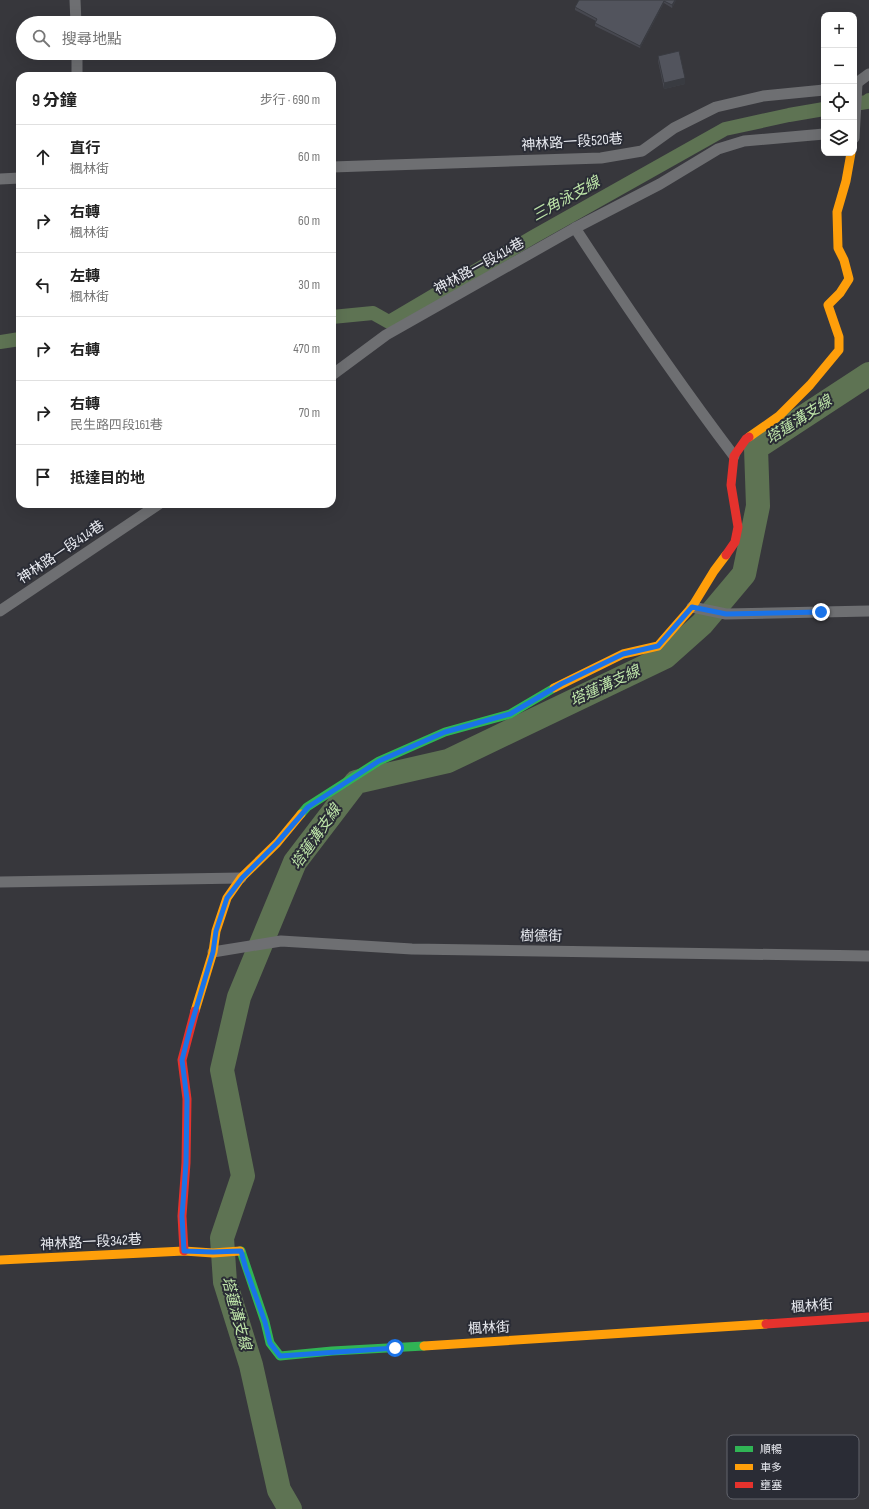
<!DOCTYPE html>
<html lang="zh-TW">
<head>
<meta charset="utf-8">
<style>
	:root { --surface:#fff; --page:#f6f6f6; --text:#222; --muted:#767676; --line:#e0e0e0 }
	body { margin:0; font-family:"Sofia Sans Condensed","Noto Sans TC",sans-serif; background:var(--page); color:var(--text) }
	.controls { position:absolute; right:12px; top:12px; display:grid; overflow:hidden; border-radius:8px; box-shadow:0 4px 16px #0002 }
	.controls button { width:36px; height:36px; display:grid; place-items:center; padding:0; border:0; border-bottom:1px solid var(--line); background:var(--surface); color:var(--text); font:20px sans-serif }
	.stop { position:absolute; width:12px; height:12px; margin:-9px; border:3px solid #1a73e8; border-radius:50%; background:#fff }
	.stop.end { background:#1a73e8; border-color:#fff; box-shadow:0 1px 4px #0008 }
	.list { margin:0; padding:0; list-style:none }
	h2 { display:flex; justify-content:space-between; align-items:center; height:52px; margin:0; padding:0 16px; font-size:17px }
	h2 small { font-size:13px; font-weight:400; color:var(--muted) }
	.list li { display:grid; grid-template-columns:26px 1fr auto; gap:12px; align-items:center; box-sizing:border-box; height:64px; padding:0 16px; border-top:1px solid var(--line) }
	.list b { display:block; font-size:15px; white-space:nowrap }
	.list p { margin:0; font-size:13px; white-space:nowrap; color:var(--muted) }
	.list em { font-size:13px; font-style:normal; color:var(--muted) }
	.icon { flex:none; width:22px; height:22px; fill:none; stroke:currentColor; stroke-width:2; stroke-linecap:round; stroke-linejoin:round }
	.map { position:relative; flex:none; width:869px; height:1509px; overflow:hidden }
	.search { position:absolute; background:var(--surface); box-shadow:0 4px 16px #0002; left:16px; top:16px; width:320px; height:44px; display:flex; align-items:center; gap:10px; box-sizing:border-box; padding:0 14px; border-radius:22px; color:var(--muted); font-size:15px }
	.panel { position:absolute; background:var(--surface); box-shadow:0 4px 16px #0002; left:16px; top:72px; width:320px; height:436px; border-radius:12px }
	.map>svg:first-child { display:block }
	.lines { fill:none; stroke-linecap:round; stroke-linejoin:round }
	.canal { stroke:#5e7353; stroke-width:14 }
	.river { stroke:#5e7353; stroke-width:24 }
	.street { stroke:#6e6f72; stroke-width:11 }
	.fast { stroke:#30b455; stroke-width:9 }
	.slow { stroke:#ff9f0a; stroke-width:9 }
	.jam { stroke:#e5322d; stroke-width:9 }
	.wall { fill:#474850 }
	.shaded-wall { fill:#393b41 }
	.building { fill:#52545d; stroke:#393b41 }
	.route { stroke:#1a73e8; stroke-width:5 }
	.labels { text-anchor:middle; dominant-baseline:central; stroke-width:4; stroke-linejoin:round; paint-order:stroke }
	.street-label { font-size:14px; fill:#e9ebf1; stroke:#2a2c35 }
	.water-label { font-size:15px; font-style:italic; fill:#bde4a8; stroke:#2a2c35 }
	.key { fill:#2a2c35; stroke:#63656d; stroke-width:1 }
	.key-label { font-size:11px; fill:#e9ebf1 }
</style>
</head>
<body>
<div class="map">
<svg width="869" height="1509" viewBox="0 0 869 1509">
	<rect width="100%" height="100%" fill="#37373c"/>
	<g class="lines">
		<g class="canal">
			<polyline points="854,104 867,102 869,100"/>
			<polyline points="332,317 373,313 389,322 533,237 725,129 789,115 824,109"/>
			<polyline points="0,342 20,339"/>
		</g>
		<polyline class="river" points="290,1509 279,1490 251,1365 225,1282 222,1238 243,1176 222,1070 239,997 295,862 356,782 448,761 665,657 702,624 744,574 758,506 756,448 869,374"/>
		<g class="street">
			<polyline points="75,0 76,23"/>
			<polyline points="77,53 77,76"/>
			<polyline points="854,85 869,74"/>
			<polyline points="854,138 857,84"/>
			<polyline points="332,167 601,158 642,151 674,128 716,107 763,96 824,90"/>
			<polyline points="0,179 20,178"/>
			<path d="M575 228C626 306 678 382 734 456"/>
			<polyline points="332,375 386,335 575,228 660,184 718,149 744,141 824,134"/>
			<polyline points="692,607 726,614 869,611"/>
			<polyline points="0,611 159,504"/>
			<polyline points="0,882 241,878"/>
			<polyline points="213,952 281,941 412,949 869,956"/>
		</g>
		<g class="fast">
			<polyline points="301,814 307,807 379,761 445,732 510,714 554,688"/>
			<polyline points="240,1251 241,1251 265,1322 270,1343 280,1356 332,1351 424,1346"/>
		</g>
		<g class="slow">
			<polyline points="749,437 779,416 810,385 839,350 839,337 828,305 840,293 849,279 844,260 838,248 837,212 846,181 851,153"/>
			<polyline points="554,688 623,654 658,646 692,607 714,571 726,555"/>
			<polyline points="195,1011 213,952 216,931 227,898 241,878 277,843 301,814"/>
			<polyline points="0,1260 184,1251 213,1253 240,1251"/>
			<polyline points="424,1346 766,1324"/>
		</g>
		<g class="jam">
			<polyline points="726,555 735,542 738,527 731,485 734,456 746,439 749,437"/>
			<polyline points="184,1251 182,1216 186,1163 187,1099 182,1060 195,1011"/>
			<polyline points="766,1324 869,1317"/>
		</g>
	</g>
	<g class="wall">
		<polygon points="579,0 676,0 672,8 664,3 640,48 595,26 595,23 596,21 575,10 575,7"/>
		<polygon points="658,56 685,84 664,89 658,61"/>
	</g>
	<g class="shaded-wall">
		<polygon points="675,0 676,0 672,8 672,5"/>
		<polygon points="664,1 664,3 640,48 640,46"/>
		<polygon points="685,78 685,84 664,89 664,83"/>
	</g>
	<g class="building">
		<polygon points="579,0 675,0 672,5 664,1 640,46 595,23 597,19 575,7"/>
		<polygon points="679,51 685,78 664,83 658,56"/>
	</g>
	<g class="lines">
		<polyline class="route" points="395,1348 280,1356 270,1343 265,1322 246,1269 241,1251 213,1252 184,1251 182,1216 186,1163 187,1099 182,1060 190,1029 213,952 216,931 227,898 242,878 277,843 308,807 379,761 445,732 510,714 561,684 623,654 658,646 692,607 726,614 821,612"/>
	</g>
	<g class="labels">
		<g class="street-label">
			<text transform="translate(572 142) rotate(-4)">神林路一段520巷</text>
			<text transform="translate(479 266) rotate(-29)">神林路一段414巷</text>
			<text transform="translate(61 552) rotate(-34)">神林路一段414巷</text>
			<text transform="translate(541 936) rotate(1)">樹德街</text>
			<text transform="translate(91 1242) rotate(-3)">神林路一段342巷</text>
			<text transform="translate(812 1306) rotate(-4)">楓林街</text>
			<text transform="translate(489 1328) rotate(-3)">楓林街</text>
		</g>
		<g class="water-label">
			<text transform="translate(566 199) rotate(-29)">三角泳支線</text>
			<text transform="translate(799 420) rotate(-33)">塔蓮溝支線</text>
			<text transform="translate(605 686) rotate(-25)">塔蓮溝支線</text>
			<text transform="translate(316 837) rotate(-55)">塔蓮溝支線</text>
			<text transform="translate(236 1313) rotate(75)">塔蓮溝支線</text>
		</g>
	</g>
	<rect x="727" y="1435" width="132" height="64" rx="6" class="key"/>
	<rect x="735" y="1446" width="18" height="6" fill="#30b455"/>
	<rect x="735" y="1464" width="18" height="6" fill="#ff9f0a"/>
	<rect x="735" y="1482" width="18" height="6" fill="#e5322d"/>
	<g class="key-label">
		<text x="760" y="1453">順暢</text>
		<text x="760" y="1471">車多</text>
		<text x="760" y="1489">壅塞</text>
	</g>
</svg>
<div class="controls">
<button>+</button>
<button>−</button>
<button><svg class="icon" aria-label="locate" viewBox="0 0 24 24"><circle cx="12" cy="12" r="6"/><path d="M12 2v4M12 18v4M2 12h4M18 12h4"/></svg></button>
<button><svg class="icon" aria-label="layers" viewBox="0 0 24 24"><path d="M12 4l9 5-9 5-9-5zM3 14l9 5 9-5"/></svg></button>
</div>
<div class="stop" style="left:395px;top:1348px"></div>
<div class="stop end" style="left:821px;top:612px"></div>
<div class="search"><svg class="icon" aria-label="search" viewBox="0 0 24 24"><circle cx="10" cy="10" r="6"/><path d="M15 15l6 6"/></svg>搜尋地點</div>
<section class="panel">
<h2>9 分鐘<small>步行 · 690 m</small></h2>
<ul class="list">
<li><svg class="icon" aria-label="ahead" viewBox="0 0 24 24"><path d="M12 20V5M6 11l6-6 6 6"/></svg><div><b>直行</b><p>楓林街</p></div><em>60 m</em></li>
<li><svg class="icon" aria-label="right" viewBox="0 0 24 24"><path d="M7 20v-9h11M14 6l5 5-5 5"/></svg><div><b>右轉</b><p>楓林街</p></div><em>60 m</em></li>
<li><svg class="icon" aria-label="left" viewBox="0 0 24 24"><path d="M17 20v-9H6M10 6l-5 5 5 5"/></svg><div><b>左轉</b><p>楓林街</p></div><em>30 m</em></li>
<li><svg class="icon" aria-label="right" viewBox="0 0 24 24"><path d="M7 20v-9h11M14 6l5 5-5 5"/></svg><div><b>右轉</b></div><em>470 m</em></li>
<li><svg class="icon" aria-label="right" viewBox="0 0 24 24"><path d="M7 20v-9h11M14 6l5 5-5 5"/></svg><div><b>右轉</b><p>民生路四段161巷</p></div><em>70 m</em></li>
<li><svg class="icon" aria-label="arrive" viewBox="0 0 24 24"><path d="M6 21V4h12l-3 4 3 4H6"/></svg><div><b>抵達目的地</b></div></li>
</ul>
</section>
</div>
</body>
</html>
